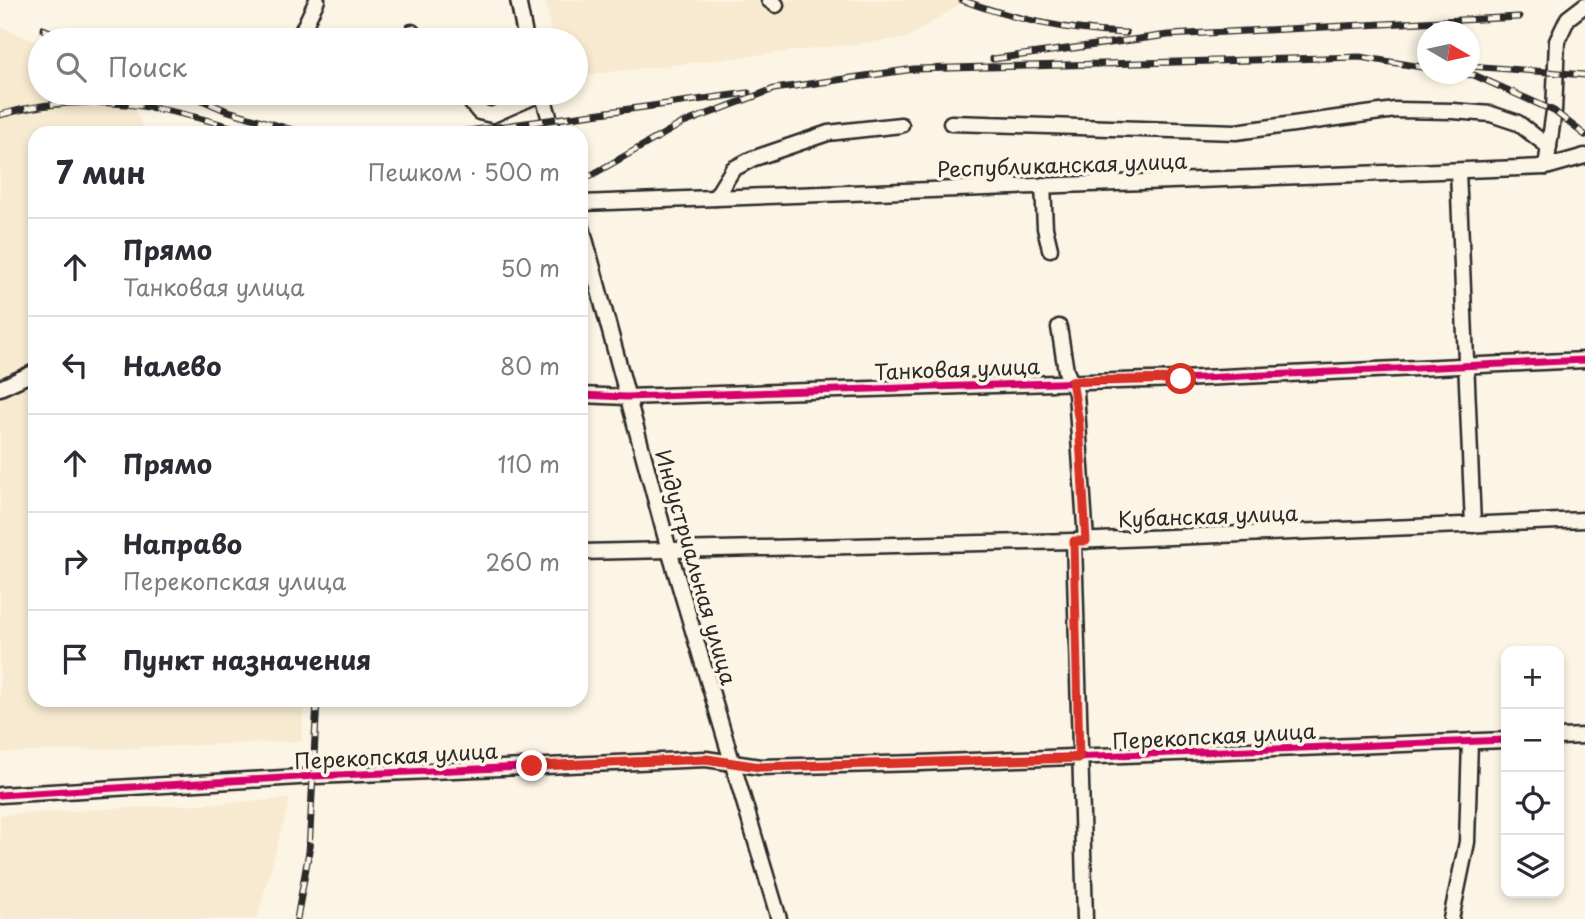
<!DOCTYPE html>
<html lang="ru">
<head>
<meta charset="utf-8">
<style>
	:root { --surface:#fff; --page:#f7f7f7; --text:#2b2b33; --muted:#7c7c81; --line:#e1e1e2 }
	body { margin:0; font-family:"Playpen Sans",sans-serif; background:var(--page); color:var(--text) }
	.controls { position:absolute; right:21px; bottom:21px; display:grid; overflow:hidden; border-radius:14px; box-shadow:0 4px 10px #0003 }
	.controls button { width:63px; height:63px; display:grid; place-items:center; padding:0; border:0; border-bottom:2px solid var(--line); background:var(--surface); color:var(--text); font:35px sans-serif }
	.compass { position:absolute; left:1417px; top:21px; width:63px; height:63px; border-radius:50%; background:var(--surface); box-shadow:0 4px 10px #0003; rotate:99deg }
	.stop { position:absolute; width:21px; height:21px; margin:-16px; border:5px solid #d93025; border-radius:50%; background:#fff }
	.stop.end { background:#d93025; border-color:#fff; box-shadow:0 2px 7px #0008 }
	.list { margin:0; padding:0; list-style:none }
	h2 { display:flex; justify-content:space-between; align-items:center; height:91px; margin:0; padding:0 28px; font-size:30px }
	h2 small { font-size:23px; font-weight:400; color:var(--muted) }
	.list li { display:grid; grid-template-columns:46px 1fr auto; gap:21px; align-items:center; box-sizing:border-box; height:98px; padding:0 28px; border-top:2px solid var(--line) }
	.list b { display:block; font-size:26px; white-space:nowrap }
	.list p { margin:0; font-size:23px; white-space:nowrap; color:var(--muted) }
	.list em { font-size:23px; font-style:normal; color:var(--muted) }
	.icon { flex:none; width:38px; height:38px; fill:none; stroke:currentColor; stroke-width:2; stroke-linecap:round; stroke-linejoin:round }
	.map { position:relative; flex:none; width:1585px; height:919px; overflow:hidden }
	.search { position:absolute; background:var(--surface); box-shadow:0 4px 10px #0003; left:28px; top:28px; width:560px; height:77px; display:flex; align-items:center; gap:18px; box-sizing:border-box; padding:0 24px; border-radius:38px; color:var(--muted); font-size:26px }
	.panel { position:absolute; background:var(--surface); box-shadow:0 4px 10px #0003; left:28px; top:126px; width:560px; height:581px; border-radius:21px }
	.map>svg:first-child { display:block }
	.built { fill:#f7ead0 }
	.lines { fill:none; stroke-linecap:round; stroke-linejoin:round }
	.minor-casing { stroke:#2b2b2b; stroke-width:19 }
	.minor { stroke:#fcf5e5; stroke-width:14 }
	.rail-casing { stroke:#2b2b2b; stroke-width:7 }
	.rail { stroke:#fcf5e5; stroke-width:4.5; stroke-dasharray:13; stroke-linecap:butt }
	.cycleway-casing { stroke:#fcf5e5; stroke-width:11 }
	.cycleway { stroke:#d6006c; stroke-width:7 }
	.route { stroke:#d93025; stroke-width:9 }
	.labels { text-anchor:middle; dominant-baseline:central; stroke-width:7; stroke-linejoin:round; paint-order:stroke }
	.street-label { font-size:21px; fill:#2b2b2b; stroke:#fcf5e5 }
</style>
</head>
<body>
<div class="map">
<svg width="1585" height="919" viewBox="0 0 1585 919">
	<rect width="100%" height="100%" fill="#fcf5e5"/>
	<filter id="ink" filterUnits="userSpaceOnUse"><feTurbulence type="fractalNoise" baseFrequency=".0143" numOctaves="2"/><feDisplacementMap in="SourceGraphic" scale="14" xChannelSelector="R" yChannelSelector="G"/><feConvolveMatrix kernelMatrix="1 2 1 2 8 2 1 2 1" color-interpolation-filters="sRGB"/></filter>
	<g filter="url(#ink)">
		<g class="built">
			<polygon points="545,0 967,0 907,38 576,76 576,40 553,40"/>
			<polygon points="0,26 40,44 40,93 128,93 145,133 35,133 35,700 304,700 302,741 0,753"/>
			<polygon points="290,799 257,919 0,919 0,815"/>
		</g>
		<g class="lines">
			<defs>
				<g id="minor">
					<polyline points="518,0 526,40"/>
					<polyline points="769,0 776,5"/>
					<polyline points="1585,5 1568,18 1557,41 1554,111 1546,167 1585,156"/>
					<polyline points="412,32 419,40"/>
					<polyline points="298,40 317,0"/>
					<polyline points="463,93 479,112 492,115 542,93"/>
					<polyline points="542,93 554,133"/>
					<polyline points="951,123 1236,132 1395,110 1453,111 1491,114 1518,123 1549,147"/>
					<polyline points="1458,171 1473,525"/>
					<polyline points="1043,185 1045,228 1050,249"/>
					<polyline points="715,198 733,169 752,159 828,133 901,125"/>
					<polyline points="581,203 1546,167"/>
					<polyline points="581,224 669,550 779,919"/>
					<polyline points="1059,327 1066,371 1076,393 1086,541"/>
					<polyline points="0,388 35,372"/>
					<polyline points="581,395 626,397 1181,379 1585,360"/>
					<polyline points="1074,541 1085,919"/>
					<polyline points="581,552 1074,541 1585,520"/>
					<polyline points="1559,737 1585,736"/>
					<polyline points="0,795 315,776 706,759 760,767 920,763 1506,740"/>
					<polyline points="1451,919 1467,842 1470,741"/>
				</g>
			</defs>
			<use href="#minor" class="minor-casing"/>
			<use href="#minor" class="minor"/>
			<defs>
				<g id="rail">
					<path d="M962 0C1016 20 1068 31 1126 33"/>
					<polyline points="43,29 68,40"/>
					<polyline points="993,59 1168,35 1519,17"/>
					<polyline points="1470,66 1585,75"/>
					<polyline points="1462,74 1474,75 1554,111 1585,135"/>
					<polyline points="186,93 225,110 303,133"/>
					<path d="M0 115C89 90 163 105 250 133"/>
					<polyline points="453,133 748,93"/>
					<polyline points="581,181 681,124 774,89 914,69 1360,57 1428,68"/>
					<polyline points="297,919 309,851 317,700"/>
				</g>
			</defs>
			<use href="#rail" class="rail-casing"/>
			<use href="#rail" class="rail"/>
			<defs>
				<g id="cycleway">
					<polyline points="581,395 626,397 1181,379 1585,360"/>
					<polyline points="0,795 315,776 706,759 760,767 920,763 1506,740"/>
				</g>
			</defs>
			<use href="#cycleway" class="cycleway-casing"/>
			<use href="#cycleway" class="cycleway"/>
		</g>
	</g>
	<g class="lines" filter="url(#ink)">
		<polyline class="route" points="532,766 706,759 760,767 1079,758 1074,541 1086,541 1079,422 1072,381 1181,379"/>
	</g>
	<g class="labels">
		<g class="street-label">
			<text transform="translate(1062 164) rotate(-2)">Республиканская улица</text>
			<text transform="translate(957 368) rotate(-2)">Танковая улица</text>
			<text transform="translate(1208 515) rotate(-2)">Кубанская улица</text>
			<text transform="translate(697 567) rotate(74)">Индустриальная улица</text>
			<text transform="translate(1214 735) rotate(-3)">Перекопская улица</text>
			<text transform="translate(396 755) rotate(-3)">Перекопская улица</text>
		</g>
	</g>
</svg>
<div class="controls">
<button>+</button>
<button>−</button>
<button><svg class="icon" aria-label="locate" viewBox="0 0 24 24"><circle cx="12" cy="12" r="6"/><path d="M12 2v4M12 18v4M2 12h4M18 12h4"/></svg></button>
<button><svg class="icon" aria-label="layers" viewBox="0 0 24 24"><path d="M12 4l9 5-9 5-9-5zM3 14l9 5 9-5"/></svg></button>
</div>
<svg class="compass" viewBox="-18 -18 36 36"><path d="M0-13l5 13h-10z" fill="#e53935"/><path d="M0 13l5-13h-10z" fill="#7c7c81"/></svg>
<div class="stop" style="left:1181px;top:379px"></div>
<div class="stop end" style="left:532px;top:766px"></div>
<div class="search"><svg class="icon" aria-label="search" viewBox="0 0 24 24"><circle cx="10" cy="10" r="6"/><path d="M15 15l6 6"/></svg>Поиск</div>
<section class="panel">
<h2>7 мин<small>Пешком · 500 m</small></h2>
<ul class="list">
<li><svg class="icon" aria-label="ahead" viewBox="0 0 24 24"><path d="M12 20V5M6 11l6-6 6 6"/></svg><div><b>Прямо</b><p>Танковая улица</p></div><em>50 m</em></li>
<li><svg class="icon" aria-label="left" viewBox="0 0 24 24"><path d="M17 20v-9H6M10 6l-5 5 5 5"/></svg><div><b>Налево</b></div><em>80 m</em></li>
<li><svg class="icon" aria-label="ahead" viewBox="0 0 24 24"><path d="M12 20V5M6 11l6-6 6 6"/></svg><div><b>Прямо</b></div><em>110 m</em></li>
<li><svg class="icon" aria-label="right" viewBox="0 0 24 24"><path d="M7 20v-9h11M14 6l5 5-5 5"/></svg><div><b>Направо</b><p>Перекопская улица</p></div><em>260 m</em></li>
<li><svg class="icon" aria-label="arrive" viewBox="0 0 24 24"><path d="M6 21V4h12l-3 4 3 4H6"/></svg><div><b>Пункт назначения</b></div></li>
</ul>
</section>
</div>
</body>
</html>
